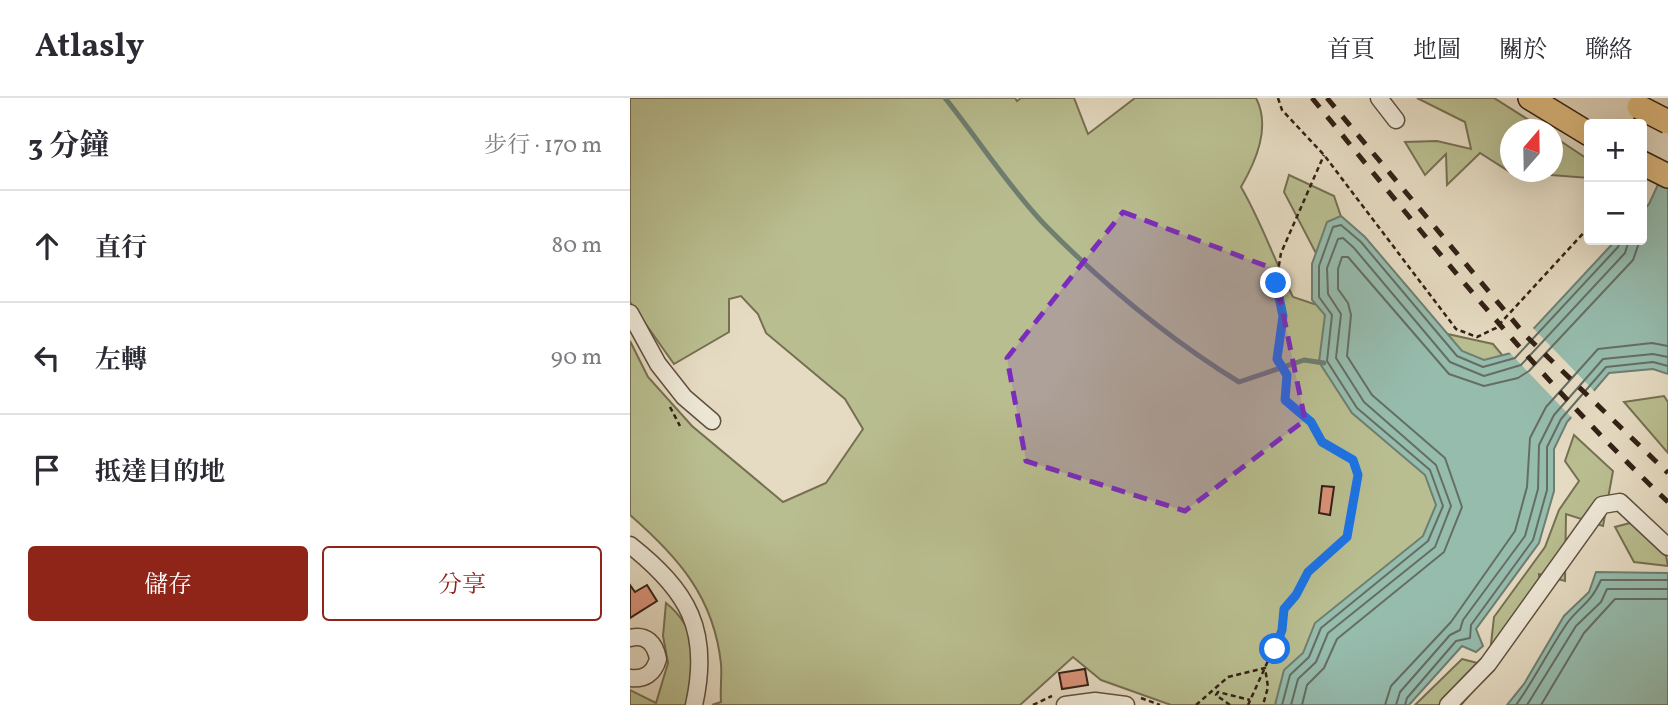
<!DOCTYPE html>
<html lang="zh-TW">
<head>
<meta charset="utf-8">
<style>
	:root { --surface:#fff; --page:#f2f2f3; --text:#2b2b33; --muted:#7c7c81; --line:#e1e1e2; --accent:#8f2418 }
	body { margin:0; font-family:Vollkorn,"Noto Serif TC",serif; background:var(--page); color:var(--text) }
	.controls { position:absolute; right:21px; top:21px; display:grid; overflow:hidden; border-radius:7px; box-shadow:0 7px 28px #0002 }
	.controls button { width:63px; height:63px; display:grid; place-items:center; padding:0; border:0; border-bottom:2px solid var(--line); background:var(--surface); color:var(--text); font:35px sans-serif }
	.compass { position:absolute; left:870px; top:21px; width:63px; height:63px; border-radius:50%; background:var(--surface); box-shadow:0 7px 28px #0002; rotate:20deg }
	.stop { position:absolute; width:21px; height:21px; margin:-16px; border:5px solid #1a73e8; border-radius:50%; background:#fff }
	.stop.end { background:#1a73e8; border-color:#fff; box-shadow:0 2px 7px #0008 }
	.list { margin:0; padding:0; list-style:none }
	h2 { display:flex; justify-content:space-between; align-items:center; height:91px; margin:0; padding:0 28px; font-size:30px }
	h2 small { font-size:23px; font-weight:400; color:var(--muted) }
	.list li { display:grid; grid-template-columns:46px 1fr auto; gap:21px; align-items:center; box-sizing:border-box; height:112px; padding:0 28px; border-top:2px solid var(--line) }
	.list b { display:block; font-size:26px; white-space:nowrap }
	.list em { font-size:23px; font-style:normal; color:var(--muted) }
	.actions { display:flex; gap:14px; padding:21px 28px }
	.actions a { flex:1; padding:16px 0; border:2px solid var(--accent); border-radius:7px; text-align:center; font-size:24px; color:var(--accent) }
	.actions .main { background:var(--accent); color:#fff }
	.icon { flex:none; width:38px; height:38px; fill:none; stroke:currentColor; stroke-width:2; stroke-linecap:round; stroke-linejoin:round }
	.map { position:relative; flex:none; width:1038px; height:607px; overflow:hidden }
	header { display:flex; align-items:center; gap:42px; box-sizing:border-box; height:98px; padding:0 35px; background:var(--surface); border-bottom:2px solid var(--line) }
	header strong { font-size:33px }
	nav { display:flex; gap:38px; margin-inline-start:auto; font-size:24px }
	main { display:flex }
	aside { flex:1; background:var(--surface) }
	.map>svg:first-child { display:block }
	.green { fill:#b9be90; stroke:#766f52; stroke-width:2 }
	.water { fill:#96bcae; stroke:#6e7e71; stroke-width:2 }
	.pier { fill:#e5dbc2 }
	.lines { fill:none; stroke-linecap:round; stroke-linejoin:round }
	.shore { stroke:#646e62; stroke-width:2 }
	.stream { stroke:#6e7e71; stroke-width:5 }
	.building { fill:#da9279; stroke:#322015; stroke-width:2 }
	.minor-casing { stroke:#5f4f40; stroke-width:19 }
	.highway-casing { stroke:#322015; stroke-width:26 }
	.path { stroke:#322015; stroke-width:2.5; stroke-dasharray:5 3.5; stroke-linecap:butt }
	.minor { stroke:#eee8d7; stroke-width:16 }
	.highway { stroke:#e2be81; stroke-width:23 }
	.rail { stroke:#322015; stroke-width:5; stroke-dasharray:12 12; stroke-linecap:butt }
	.highway-bridge-casing { stroke:#322015; stroke-width:26; stroke-linecap:butt }
	.highway-bridge { stroke:#e2be81; stroke-width:23 }
	.route { stroke:#1a73e8; stroke-width:9 }
	.marked { fill:#7b2cbf; fill-opacity:0.2; stroke:#7b2cbf; stroke-width:5; stroke-dasharray:14 9; stroke-linejoin:round }
</style>
</head>
<body>
<header>
<strong>Atlasly</strong>
<nav><a>首頁</a><a>地圖</a><a>關於</a><a>聯絡</a></nav>
</header>
<main>
<aside>
<h2>3 分鐘<small>步行 · 170 m</small></h2>
<ul class="list">
<li><svg class="icon" aria-label="ahead" viewBox="0 0 24 24"><path d="M12 20V5M6 11l6-6 6 6"/></svg><div><b>直行</b></div><em>80 m</em></li>
<li><svg class="icon" aria-label="left" viewBox="0 0 24 24"><path d="M17 20v-9H6M10 6l-5 5 5 5"/></svg><div><b>左轉</b></div><em>90 m</em></li>
<li><svg class="icon" aria-label="arrive" viewBox="0 0 24 24"><path d="M6 21V4h12l-3 4 3 4H6"/></svg><div><b>抵達目的地</b></div></li>
</ul>
<div class="actions"><a class="main">儲存</a><a>分享</a></div>
</aside>
<div class="map">
<svg width="1038" height="607" viewBox="0 0 1038 607">
	<rect width="100%" height="100%" fill="#e5dbc2"/>
	<filter id="stains"><feTurbulence type="fractalNoise" baseFrequency=".00286" numOctaves="4"/><feColorMatrix values="0 0 0 0 .2 0 0 0 0 .09 0 0 0 0 .02 0 0 0 .5 -.17"/></filter>
	<radialGradient id="worn" r=".72"><stop offset=".6" stop-color="#630" stop-opacity="0"/><stop offset="1" stop-color="#630" stop-opacity=".3"/></radialGradient>
	<g class="green">
		<path d="M0 0H385L387 3 391 0H444L458 36 505 0H626C641 29 626 63 611 89 632 125 644 162 663 199L684 206 714 204 813 235 863 246 878 264 869 323 689 607H541L471 582 443 559 390 607H82L91 604C90 591 92 579 91 566 84 499 48 459 0 417V243L18 279 62 328 153 404 196 385 233 331 215 301 136 235 128 216 111 198 99 201V234L44 266 0 204Z"/>
		<polygon points="787,0 864,0 913,31 880,32 880,74 922,74 923,38 956,60 959,80 880,74 850,55 817,87 816,56 795,77 775,44 807,43 841,51 835,24"/>
		<polygon points="659,77 704,98 722,151 689,161 654,94"/>
		<polygon points="1034,298 1038,304 1038,355 994,304"/>
		<polygon points="944,337 983,373 973,428 936,416 935,483 909,476 910,503 860,555 864,519 915,449 929,412 949,383 935,363"/>
		<polygon points="1015,421 1031,431 1038,468 1004,464 985,429"/>
		<path d="M36 505C72 534 64 566 58 607H0V592L26 605 38 565 33 538Z"/>
		<polygon points="832,561 863,569 831,607 785,607"/>
	</g>
	<g class="water">
		<polygon points="1038,65 1038,276 1023,271 979,275 937,324 924,351 924,393 909,445 846,531 853,548 846,554 832,548 779,607 645,607 654,572 673,555 685,525 793,438 806,407 795,377 722,315 689,264 695,217 682,202 682,166 697,124 711,118 735,139 832,253 854,262 881,255 986,142 1012,142 1012,114 1019,106"/>
		<polygon points="966,474 1038,475 1038,607 877,607 894,586 934,518 959,494"/>
	</g>
	<polygon class="pier" points="901,228 966,295 944,322 877,252"/>
	<g class="lines">
		<g class="shore">
			<polyline points="652,607 660,577 679,559 691,530 798,443 813,408 800,372 727,310 697,263 702,217 689,199 689,168 703,129 711,127 731,144 827,258 853,269 885,260 988,149 990,142"/>
			<polyline points="661,607 668,581 686,564 698,535 805,449 821,408 806,367 734,304 706,260 711,216 698,196 697,170 708,141 713,140 724,150 820,264 854,278 891,267 995,155 999,142"/>
			<polyline points="672,607 677,587 694,570 707,541 814,454 832,409 815,360 742,297 717,258 721,217 718,205 708,191 708,171 712,159 718,159 819,276 854,288 888,280 899,273 1003,162 1010,142"/>
			<polyline points="755,607 761,588 821,524 885,433 897,389 900,340 916,309 968,251 1022,245 1038,248"/>
			<polyline points="766,607 770,594 820,537 830,532 833,522 895,438 908,391 909,347 924,317 973,261 1023,256 1038,259"/>
			<polyline points="775,607 777,600 826,543 840,540 841,527 903,442 917,392 917,349 931,321 976,269 1023,264 1038,268"/>
			<path d="M886 607C905 581 919 551 938 524 952 506 960 506 971 482H1038"/>
			<polyline points="897,607 946,528 971,504 977,491 1038,491"/>
			<polyline points="911,607 954,535 985,501 1038,501"/>
		</g>
		<path class="stream" d="M315 0C348 41 378 88 414 126 472 185 539 241 609 284L674 262 694 265"/>
	</g>
	<g class="building">
		<polygon points="692,388 704,389 700,417 689,415"/>
		<polygon points="0,487 5,494 17,487 27,503 0,520"/>
		<polygon points="455,571 458,587 432,591 429,575"/>
	</g>
	<g class="lines">
		<defs>
			<g id="minor">
				<polyline points="749,0 766,22"/>
				<polyline points="0,215 28,266 54,299 82,323"/>
				<path d="M0 447C58 493 81 532 64 607"/>
				<path d="M0 540C16 536 25 545 28 561 24 575 15 582 0 580"/>
				<polyline points="435,607 465,603 496,607"/>
				<polyline points="818,607 858,566 972,407 990,404 1038,449"/>
			</g>
			<g id="highway">
				<polyline points="900,0 959,36"/>
				<polyline points="1012,65 1038,78"/>
			</g>
		</defs>
		<use href="#minor" class="minor-casing"/>
		<use href="#highway" class="highway-casing"/>
		<g class="path">
			<polyline points="648,0 652,12 694,57 826,231 847,239 866,230 959,129"/>
			<polyline points="40,309 50,328"/>
			<polyline points="511,600 530,607"/>
			<polyline points="403,607 422,598"/>
			<polyline points="566,607 598,579 635,570 638,589 633,607"/>
			<polyline points="600,607 586,597 588,594 620,602"/>
			<polyline points="618,607 652,532 654,511 666,497 678,474 717,439 728,378 723,362 692,344 681,324 655,302 657,277 647,262 653,218 646,185 651,155 694,57"/>
		</g>
		<use href="#minor" class="minor"/>
		<use href="#highway" class="highway"/>
		<g class="rail">
			<path d="M682 0C796 139 907 280 1038 404"/>
			<polyline points="697,0 896,238 1038,375"/>
		</g>
		<defs>
			<polyline id="highway-bridge" points="1009,9 1038,24"/>
		</defs>
		<use href="#highway-bridge" class="highway-bridge-casing"/>
		<use href="#highway-bridge" class="highway-bridge"/>
	</g>
	<g class="lines">
		<polyline class="route" points="645,551 652,532 654,511 666,497 678,474 717,439 728,377 723,362 692,344 681,324 655,302 657,277 647,261 653,218 646,185"/>
	</g>
	<path class="marked" d="M493 114 644 171 675 322 555 413 396 363 377 260Z"/>
	<rect width="100%" height="100%" filter="url(#stains)"/>
	<rect width="100%" height="100%" fill="url(#worn)"/>
</svg>
<div class="controls">
<button>+</button>
<button>−</button>
</div>
<svg class="compass" viewBox="-18 -18 36 36"><path d="M0-13l5 13h-10z" fill="#e53935"/><path d="M0 13l5-13h-10z" fill="#7c7c81"/></svg>
<div class="stop" style="left:645px;top:551px"></div>
<div class="stop end" style="left:646px;top:185px"></div>
</div>
</main>
</body>
</html>
